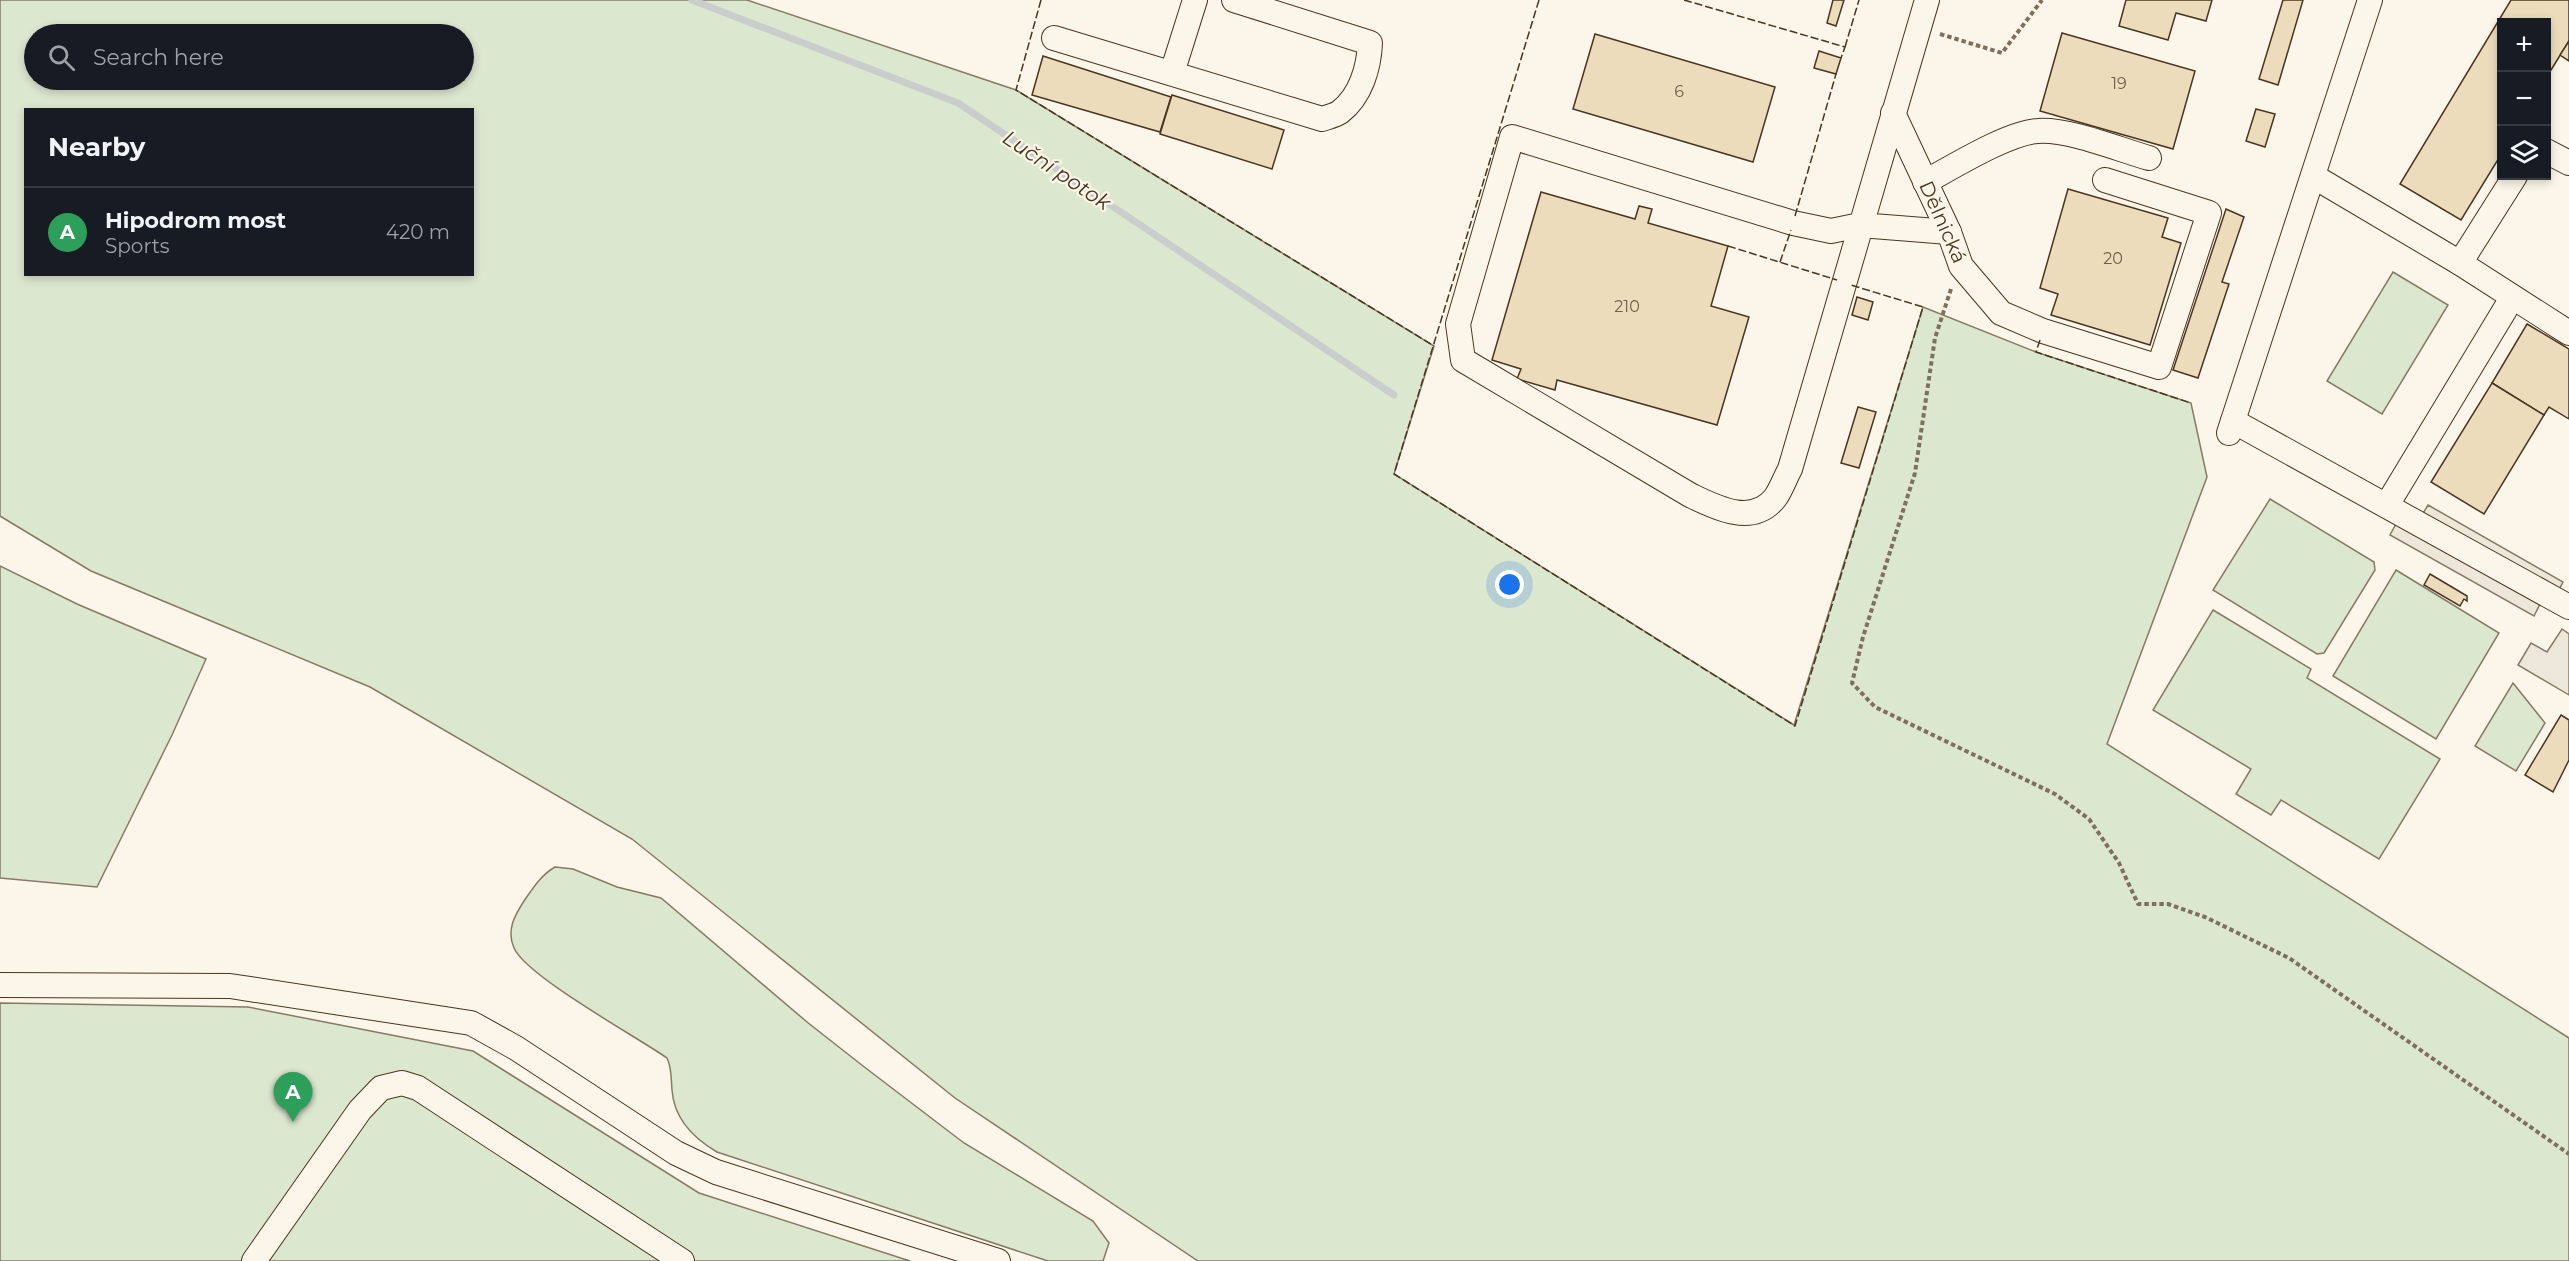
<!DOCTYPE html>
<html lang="en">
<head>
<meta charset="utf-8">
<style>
	:root { --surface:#171b24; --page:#242831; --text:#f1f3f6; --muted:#9ea1a6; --line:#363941; --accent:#d93025 }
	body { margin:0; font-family:Montserrat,sans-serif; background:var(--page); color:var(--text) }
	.controls { position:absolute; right:18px; top:18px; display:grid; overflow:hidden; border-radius:0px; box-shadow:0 3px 9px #0003 }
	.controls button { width:54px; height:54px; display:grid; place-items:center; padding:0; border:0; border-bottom:2px solid var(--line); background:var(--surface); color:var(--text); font:30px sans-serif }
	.you { position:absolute; left:1510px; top:585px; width:21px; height:21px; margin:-15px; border:4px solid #fff; border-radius:50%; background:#1a73e8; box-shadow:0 0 0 9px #1a73e833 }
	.badge { display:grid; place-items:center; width:39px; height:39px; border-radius:50%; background:var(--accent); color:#fff; font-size:20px; font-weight:700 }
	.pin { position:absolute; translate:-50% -50px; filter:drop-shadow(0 2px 3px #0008) }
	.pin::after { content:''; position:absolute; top:32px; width:21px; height:18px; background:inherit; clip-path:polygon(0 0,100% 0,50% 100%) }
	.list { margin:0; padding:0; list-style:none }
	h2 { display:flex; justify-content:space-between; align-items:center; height:78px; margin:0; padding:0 24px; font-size:26px }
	h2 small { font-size:20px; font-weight:400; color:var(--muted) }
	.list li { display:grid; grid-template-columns:39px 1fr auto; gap:18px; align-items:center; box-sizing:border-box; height:90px; padding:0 24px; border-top:2px solid var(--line) }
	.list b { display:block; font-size:22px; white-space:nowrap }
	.list p { margin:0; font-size:20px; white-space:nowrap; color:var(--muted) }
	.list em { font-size:20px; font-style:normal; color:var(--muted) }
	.icon { flex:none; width:33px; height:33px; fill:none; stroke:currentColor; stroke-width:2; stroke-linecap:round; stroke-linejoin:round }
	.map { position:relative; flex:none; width:2569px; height:1261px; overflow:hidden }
	.search { position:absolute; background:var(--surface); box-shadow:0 3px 9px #0003; left:24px; top:24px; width:450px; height:66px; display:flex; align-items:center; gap:15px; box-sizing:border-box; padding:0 21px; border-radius:33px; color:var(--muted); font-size:22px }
	.panel { position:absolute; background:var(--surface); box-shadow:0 3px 9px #0003; left:24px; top:108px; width:450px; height:168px; border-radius:0px }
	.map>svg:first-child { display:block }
	.green { fill:#dce7d0; stroke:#887966; stroke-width:1.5; fill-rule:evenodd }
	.parking { fill:#ede7d9; stroke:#887966; stroke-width:1.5 }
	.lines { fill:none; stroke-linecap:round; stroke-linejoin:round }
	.stream { stroke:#c9cecd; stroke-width:7 }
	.building { fill:#ecdcbc; stroke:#4a3520; stroke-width:1.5 }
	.minor-casing { stroke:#4a3520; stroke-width:26 }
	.path { stroke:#7f6f5c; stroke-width:4; stroke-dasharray:4.5 3; stroke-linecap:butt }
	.minor { stroke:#fbf6e9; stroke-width:24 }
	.fence { stroke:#4a3520; stroke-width:1.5; stroke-dasharray:8 3; stroke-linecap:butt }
	.labels { text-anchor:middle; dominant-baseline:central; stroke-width:4.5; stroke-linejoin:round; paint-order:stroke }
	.number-label { font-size:16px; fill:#725f47 }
	.street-label { font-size:20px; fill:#4a3520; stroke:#fbf6e9 }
	.water-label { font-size:21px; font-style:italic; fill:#4a3520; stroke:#fbf6e9 }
</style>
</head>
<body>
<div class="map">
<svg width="2569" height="1261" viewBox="0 0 2569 1261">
	<rect width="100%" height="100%" fill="#fbf6e9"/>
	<g class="green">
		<path d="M0 0H747L1016 90 1434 346 1394 474 1794 725 1923 307 2036 352 2191 403 2207 477 2107 744 2569 1038V1261H1198L955 1098 632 839 370 687 91 571 0 516ZM34 34H464V80H34ZM26 110H472V274H26Z"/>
		<polygon points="2393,272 2448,305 2382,414 2327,381"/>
		<polygon points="2270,499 2374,562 2375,570 2324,653 2317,654 2213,590"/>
		<polygon points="0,566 77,604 206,659 172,735 97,887 0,878"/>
		<polygon points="2396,570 2499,633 2436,739 2333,676"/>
		<polygon points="2213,610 2311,669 2307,678 2440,759 2379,859 2281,800 2271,815 2236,794 2251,769 2153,710"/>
		<polygon points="2513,683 2545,723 2516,771 2475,746"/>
		<path d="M555 867 573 869 617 887 661 898 807 1022 863 1066 964 1143 1093 1221 1109 1243 1103 1261H1048L717 1152C693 1138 674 1119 672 1090 671 1079 672 1068 667 1058 637 1037 526 976 514 948 506 930 515 915 524 901 533 888 541 875 555 867Z"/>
		<polygon points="0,1003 248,1007 473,1051 699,1193 910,1261 0,1261"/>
	</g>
	<g class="parking">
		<polygon points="2428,505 2563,582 2554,599 2545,594 2534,616 2390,535 2402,513 2418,522"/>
		<polygon points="2562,629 2569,634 2569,695 2518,665 2531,643 2547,652"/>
	</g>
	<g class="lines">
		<polyline class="stream" points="692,0 958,103 1394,395"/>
	</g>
	<g class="building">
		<polygon points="1833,0 1844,0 1836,26 1827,23"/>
		<polygon points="2126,0 2212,0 2206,21 2176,13 2168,40 2119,26"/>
		<polygon points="2283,0 2303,0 2278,85 2259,79"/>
		<polygon points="2511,0 2569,0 2569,41 2546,78 2546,22 2502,22 2502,153 2461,220 2400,184"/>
		<polygon points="2062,33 2195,71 2173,149 2040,111"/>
		<polygon points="1595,34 1775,87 1753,162 1573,109"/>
		<polygon points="2569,41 2569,61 2560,55"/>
		<polygon points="1819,51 1841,58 1836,74 1814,68"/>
		<polygon points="1043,56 1171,97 1160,132 1032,95"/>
		<polygon points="1172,95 1284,130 1272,169 1160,134"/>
		<polygon points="2256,109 2275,114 2265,147 2246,141"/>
		<polygon points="2068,189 2168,218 2162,237 2181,243 2150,345 2051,315 2058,294 2040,288"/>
		<polygon points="1541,192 1635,219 1639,206 1652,209 1648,223 1728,246 1711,306 1749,317 1717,425 1557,380 1555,390 1517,379 1521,369 1492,360"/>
		<polygon points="2226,209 2244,217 2222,282 2229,284 2198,378 2173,370"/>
		<polygon points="1857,297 1873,302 1868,320 1852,315"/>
		<polygon points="2527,324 2569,349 2569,419 2549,407 2544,415 2492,383"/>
		<polygon points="2492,383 2544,415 2484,514 2431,482"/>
		<polygon points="1858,407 1876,412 1859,468 1841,463"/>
		<polygon points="2430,574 2467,596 2467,601 2464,599 2460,606 2424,585"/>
		<polygon points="2561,715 2569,720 2569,760 2553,792 2525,775"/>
	</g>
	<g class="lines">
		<defs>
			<g id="minor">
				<path d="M1927 0 1790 469C1785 478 1781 490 1775 498 1752 527 1715 507 1690 495L1463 360 1458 324 1512 137 1793 223 1831 231 1860 225 1949 232"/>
				<path d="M1054 38 1322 119C1328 117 1336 115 1340 112 1361 96 1369 67 1370 43L1234 0"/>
				<polyline points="1172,73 1195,0"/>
				<polyline points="1893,113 1949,232 1961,266 2001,313 2043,331 2159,367 2209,213 2105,180"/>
				<polyline points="2546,151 2569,163"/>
				<polyline points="2313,176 2460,263 2569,333"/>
				<path d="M1925 182C1951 168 2009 132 2038 131 2070 129 2117 149 2149 158"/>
				<polyline points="2460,263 2515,176"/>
				<polyline points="2233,421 2569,607"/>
				<polyline points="2229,433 2370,0"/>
				<polyline points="2387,505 2512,298"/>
				<polyline points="0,985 230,986 471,1023 516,1048 676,1153 716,1172 998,1261"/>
				<polyline points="254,1261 360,1110 381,1088 402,1083 418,1088 682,1261"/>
			</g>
		</defs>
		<use href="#minor" class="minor-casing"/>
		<g class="path">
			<polyline points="1940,34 2002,53 2042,0"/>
			<polyline points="1951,289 1935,338 1915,473 1863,637 1852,683 1875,707 2055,794 2089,819 2119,863 2138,904 2168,904 2205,917 2289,958 2569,1154"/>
		</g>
		<use href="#minor" class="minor"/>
		<g class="fence">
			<polyline points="1041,0 1016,90 1434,346"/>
			<polyline points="1539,0 1394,474 1795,726 1923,307 1851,285"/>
			<polyline points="1684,0 1845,47 1841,58"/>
			<polyline points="1845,47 1859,0"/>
			<polyline points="1795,216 1836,74"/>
			<polyline points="1728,246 1837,280"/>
			<polyline points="1780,262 1791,230"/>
			<polyline points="2040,340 2036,352 2191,403"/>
		</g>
	</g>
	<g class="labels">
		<g class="number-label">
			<text x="2119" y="83">19</text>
			<text x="1679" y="91">6</text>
			<text x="2113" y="258">20</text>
			<text x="1627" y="306">210</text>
		</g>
		<g class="street-label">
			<text transform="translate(1943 222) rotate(66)">Dělnická</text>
		</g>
		<g class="water-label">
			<text transform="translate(1057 170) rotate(34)">Luční potok</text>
		</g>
	</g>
</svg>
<div class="controls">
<button>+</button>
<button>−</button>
<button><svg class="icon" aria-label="layers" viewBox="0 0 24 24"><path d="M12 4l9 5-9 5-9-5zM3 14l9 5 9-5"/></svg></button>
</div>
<div class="you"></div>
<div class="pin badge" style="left:293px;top:1122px;background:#2e9e5b">A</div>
<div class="search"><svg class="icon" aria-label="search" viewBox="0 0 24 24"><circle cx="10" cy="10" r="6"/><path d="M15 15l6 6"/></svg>Search here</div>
<section class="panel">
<h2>Nearby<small></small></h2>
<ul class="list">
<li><span class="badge" style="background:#2e9e5b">A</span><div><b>Hipodrom most</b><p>Sports</p></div><em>420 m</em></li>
</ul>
</section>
</div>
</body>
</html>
